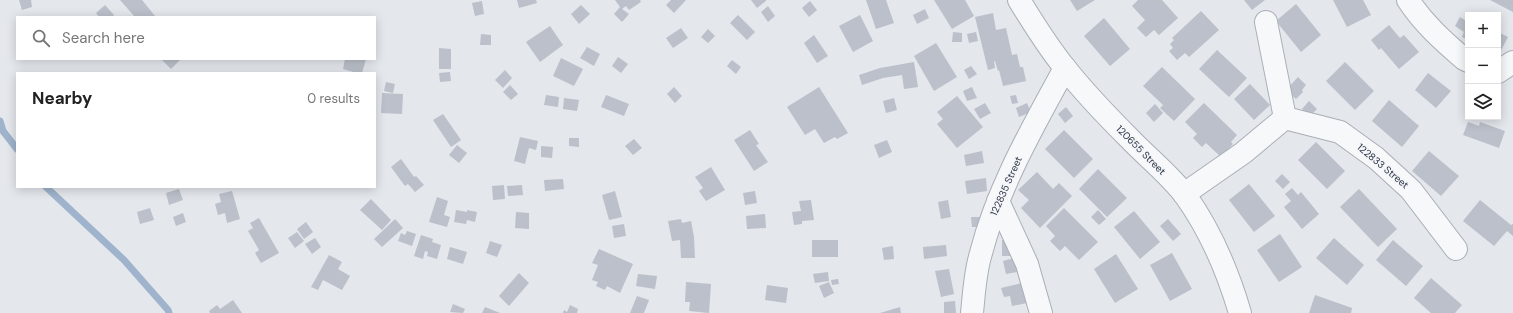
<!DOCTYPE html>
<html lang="en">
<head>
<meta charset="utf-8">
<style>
	:root { --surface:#fff; --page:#f6f6f6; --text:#222; --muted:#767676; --line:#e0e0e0 }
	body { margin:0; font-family:"DM Sans",sans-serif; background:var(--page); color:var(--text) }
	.controls { position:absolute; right:12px; top:12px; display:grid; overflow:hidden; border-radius:0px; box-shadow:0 2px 10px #0003 }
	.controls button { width:36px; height:36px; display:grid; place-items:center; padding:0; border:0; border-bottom:1px solid var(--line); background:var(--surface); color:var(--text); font:20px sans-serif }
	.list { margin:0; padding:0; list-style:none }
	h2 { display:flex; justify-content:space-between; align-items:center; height:52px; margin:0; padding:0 16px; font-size:17px }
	h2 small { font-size:13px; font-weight:400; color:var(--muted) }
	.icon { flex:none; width:22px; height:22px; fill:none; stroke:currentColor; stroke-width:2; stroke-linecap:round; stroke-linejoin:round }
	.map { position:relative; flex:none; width:1513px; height:313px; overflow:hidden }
	.search { position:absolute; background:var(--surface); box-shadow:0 2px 10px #0003; left:16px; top:16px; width:360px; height:44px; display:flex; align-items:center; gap:10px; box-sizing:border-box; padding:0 14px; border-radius:0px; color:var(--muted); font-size:15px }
	.panel { position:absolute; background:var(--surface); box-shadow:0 2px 10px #0003; left:16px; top:72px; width:360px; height:116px; border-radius:0px }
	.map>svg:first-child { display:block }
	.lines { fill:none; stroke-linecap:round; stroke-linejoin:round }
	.stream { stroke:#9fb4cc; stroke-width:7 }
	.building { fill:#bbc0ca }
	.minor-casing { stroke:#a9aeb7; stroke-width:24 }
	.minor { stroke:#f7f8fa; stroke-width:22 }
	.labels { text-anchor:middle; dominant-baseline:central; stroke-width:3.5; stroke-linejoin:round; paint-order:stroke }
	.street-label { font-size:10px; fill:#2b3445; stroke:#f4f6f9 }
</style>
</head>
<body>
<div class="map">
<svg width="1513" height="313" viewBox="0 0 1513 313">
	<rect width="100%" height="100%" fill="#e4e7ec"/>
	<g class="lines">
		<g class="stream">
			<polyline points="0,121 3,131 17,149"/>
			<polyline points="46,187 124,260 168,310 169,313"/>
		</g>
	</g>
	<g class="building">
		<polygon points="19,0 31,0 32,7 22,10"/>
		<polygon points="120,0 142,0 155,16 154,17 139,17 138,16 135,17"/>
		<polygon points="517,0 536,0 537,3 519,8"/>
		<polygon points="615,0 640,0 641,2 629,10 626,6 622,9 629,14 622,22 614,14 620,7"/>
		<polygon points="671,0 686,0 674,13 666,5"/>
		<polygon points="751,0 766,0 766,1 757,8"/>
		<polygon points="866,0 886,0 894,23 876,29"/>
		<polygon points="934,0 965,0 974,16 952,29"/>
		<polygon points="1070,0 1095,0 1077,11"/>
		<polygon points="1138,0 1162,0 1178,18 1159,35 1154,30 1146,37 1137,28 1145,20 1132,6"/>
		<polygon points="1244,0 1265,0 1252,10"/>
		<polygon points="1333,0 1363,0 1371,15 1347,27"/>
		<polygon points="1490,0 1513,0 1513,12"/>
		<polygon points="482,1 484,14 475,16 472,3"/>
		<polygon points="810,1 817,10 809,17 802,8"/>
		<polygon points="1296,4 1321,35 1301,52 1276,21"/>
		<polygon points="105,5 114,15 112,17 99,17 96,13"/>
		<polygon points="581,5 590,14 579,24 571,14"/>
		<polygon points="768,6 775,16 768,22 761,12"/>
		<polygon points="925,9 929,18 917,24 913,15"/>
		<polygon points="1201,11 1219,30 1189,57 1185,53 1177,60 1169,51 1173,48 1170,44 1174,40 1172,38"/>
		<polygon points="993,13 996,30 1006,28 1012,55 1017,54 1020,67 1023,67 1026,81 1003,86 999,70 998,71 995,61 994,61 995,68 988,70 975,17"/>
		<polygon points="738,15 755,32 747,40 730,23"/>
		<polygon points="860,15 873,41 853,52 839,26"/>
		<polygon points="1460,17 1468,22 1468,40 1462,37 1464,32 1455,26"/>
		<polygon points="1104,18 1130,49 1110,66 1084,36"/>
		<polygon points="1389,25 1400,38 1404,35 1419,52 1399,69 1381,48 1379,50 1371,40"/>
		<polygon points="550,26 563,45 540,62 526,42"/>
		<polygon points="681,28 688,38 673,48 666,38"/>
		<polygon points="708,29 715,36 708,43 701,37"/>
		<polygon points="953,32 962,33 962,42 952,42"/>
		<polygon points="976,32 978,41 969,43 967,34"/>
		<polygon points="1498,32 1508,37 1498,56"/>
		<polygon points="481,34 491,35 491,45 480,45"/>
		<polygon points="814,35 828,56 817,63 804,43"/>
		<polygon points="936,43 957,77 934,91 914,56"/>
		<polygon points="587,47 600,54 594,66 580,58"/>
		<polygon points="439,48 451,49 451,69 439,69"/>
		<polygon points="1217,50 1247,78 1229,97 1199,69"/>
		<polygon points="618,57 628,64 621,73 612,66"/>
		<polygon points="561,58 583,69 574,86 553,76"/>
		<polygon points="161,59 181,59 171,69"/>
		<polygon points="345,59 366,59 362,73 357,73 343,69"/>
		<polygon points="732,60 741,67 736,74 727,66"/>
		<polygon points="914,62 918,87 904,89 902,75 883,78 862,85 859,75 880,68"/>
		<polygon points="1345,62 1374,91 1355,110 1326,81"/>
		<polygon points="971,66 977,74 969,79 964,70"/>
		<polygon points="1162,67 1195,99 1174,121 1160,108 1163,105 1143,86"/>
		<polygon points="505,70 512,78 503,88 495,80"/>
		<polygon points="450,72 451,81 440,82 439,73"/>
		<polygon points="1428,73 1451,91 1436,108 1415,90"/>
		<polygon points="1298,77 1306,85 1302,90 1303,92 1296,99 1286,90"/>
		<polygon points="386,82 395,84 393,93 384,91"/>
		<polygon points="1250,84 1270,105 1254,120 1234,99"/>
		<polygon points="510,85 518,94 511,100 503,92"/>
		<polygon points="674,87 682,96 675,103 667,94"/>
		<polygon points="819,87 848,133 837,139 835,137 824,143 815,129 805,135 787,107"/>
		<polygon points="972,87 977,98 967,101 963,91"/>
		<polygon points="382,93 403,94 402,114 381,113"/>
		<polygon points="546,95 559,97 558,107 544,105"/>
		<polygon points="606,95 629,104 624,116 601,107"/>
		<polygon points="1016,95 1018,103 1012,104 1010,96"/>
		<polygon points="957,96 983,127 957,148 937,124 943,119 937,112"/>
		<polygon points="564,98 579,100 577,111 563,109"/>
		<polygon points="894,98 897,110 886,113 883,101"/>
		<polygon points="1389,100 1419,126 1402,147 1372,121"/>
		<polygon points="1309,101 1317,109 1310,116 1302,109"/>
		<polygon points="985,103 991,113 980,119 974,109"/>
		<polygon points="1027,103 1031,112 1019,117 1016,108"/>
		<polygon points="1204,103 1237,135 1231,142 1233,144 1221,157 1206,143 1202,147 1193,138 1197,134 1185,122"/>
		<polygon points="1155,104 1163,113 1154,122 1146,113"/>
		<polygon points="1066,107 1073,116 1065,123 1058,114"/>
		<polygon points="443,114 461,140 451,147 433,120"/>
		<polygon points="1468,122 1479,126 1480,122 1505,131 1499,148 1463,135"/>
		<polygon points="750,130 759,144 756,145 768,162 754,171 734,140"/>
		<polygon points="1064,130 1093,159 1074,178 1045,149"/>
		<polygon points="520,137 538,141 536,150 529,148 525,164 514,161"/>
		<polygon points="569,138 579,138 579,147 569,146"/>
		<polygon points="634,139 642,148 633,155 625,146"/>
		<polygon points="887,140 892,152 879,158 874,145"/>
		<polygon points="1316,142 1345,171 1327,189 1298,160"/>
		<polygon points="457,145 467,153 459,163 449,155"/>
		<polygon points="541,146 553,147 552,158 541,157"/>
		<polygon points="982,151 984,163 966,166 964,155"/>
		<polygon points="1429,151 1459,176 1441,196 1412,171"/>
		<polygon points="401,159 414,177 416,176 424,185 415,192 408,184 405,186 391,167"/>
		<polygon points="711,167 725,190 706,201 699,191 703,188 695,177"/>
		<polygon points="1098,169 1127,198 1107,217 1079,189"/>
		<polygon points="1037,172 1053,189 1059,183 1072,196 1040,228 1021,208 1029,200 1018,190"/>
		<polygon points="1282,174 1290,182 1283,189 1275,181"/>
		<polygon points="986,178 987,191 967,194 965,181"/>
		<polygon points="563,179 564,189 545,191 544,180"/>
		<polygon points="1249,184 1275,216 1254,232 1229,200"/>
		<polygon points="504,185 505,199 493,200 492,186"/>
		<polygon points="522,185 523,195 508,196 507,186"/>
		<polygon points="1292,188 1298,195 1301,192 1319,214 1302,229 1284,207 1291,201 1285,194"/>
		<polygon points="179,189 183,200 169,205 166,193"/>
		<polygon points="1359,189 1397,229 1378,247 1340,207"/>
		<polygon points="232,191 240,219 227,223 225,213 218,215 215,204 221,202 219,194"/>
		<polygon points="615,191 622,217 609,220 602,195"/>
		<polygon points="755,191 757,203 745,205 743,193"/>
		<polygon points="437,197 448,201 444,215 450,217 447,227 429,222"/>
		<polygon points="371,199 391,220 382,230 360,210"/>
		<polygon points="811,200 814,220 802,221 802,224 794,225 792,212 801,211 799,201"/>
		<polygon points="948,200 951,217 941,219 938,202"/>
		<polygon points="1480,200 1511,225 1513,224 1513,236 1507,231 1494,246 1463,221"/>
		<polygon points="150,208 154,220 140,224 137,212"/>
		<polygon points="1064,208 1098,242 1079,260 1065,246 1060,251 1050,241 1055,236 1046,226"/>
		<polygon points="456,210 467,212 467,210 477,212 475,222 467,220 466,224 454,222"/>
		<polygon points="1098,210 1106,219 1099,225 1091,217"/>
		<polygon points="1134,211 1160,242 1140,259 1114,227"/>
		<polygon points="516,212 529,213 529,229 515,228"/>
		<polygon points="183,213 186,222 176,226 173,217"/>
		<polygon points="765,214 766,228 747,229 746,216"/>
		<polygon points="971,217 984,217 984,227 972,227"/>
		<polygon points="259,218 279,253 261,263 255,253 259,250 248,231 253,228 250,223"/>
		<polygon points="395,219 403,228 382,247 374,239"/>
		<polygon points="681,219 682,223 691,221 694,237 695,258 681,258 680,240 672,241 668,221"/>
		<polygon points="1168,219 1181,234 1173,241 1160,226"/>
		<polygon points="306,222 313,232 304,239 297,229"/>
		<polygon points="624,224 626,236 614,238 612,226"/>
		<polygon points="407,231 416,234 412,246 398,241 401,233 405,235"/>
		<polygon points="297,232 304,241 295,248 288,238"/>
		<polygon points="1280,234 1302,267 1279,282 1257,250"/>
		<polygon points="421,235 433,239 432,242 441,245 437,259 427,256 428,252 425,251 423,259 414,256"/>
		<polygon points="315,238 321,247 312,254 305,244"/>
		<polygon points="1334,238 1364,265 1347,285 1316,258"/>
		<rect x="812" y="240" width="26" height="17"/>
		<rect x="1002" y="240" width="10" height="16"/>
		<polygon points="1393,240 1423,266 1406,286 1376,260"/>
		<polygon points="490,241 502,245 497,257 486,253"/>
		<polygon points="946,245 947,256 924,259 923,247"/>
		<polygon points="893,246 894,259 884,260 882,248"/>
		<polygon points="450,247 467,252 463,264 447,259"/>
		<polygon points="599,249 633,264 620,293 607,286 605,290 596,286 598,282 592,280 598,265 592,263"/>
		<polygon points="1172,253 1192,289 1170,301 1150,265"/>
		<polygon points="1116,254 1138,289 1115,303 1094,269"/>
		<polygon points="329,255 342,262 338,269 350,276 342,290 323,280 318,290 311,287"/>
		<polygon points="1014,258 1017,272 1006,274 1003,261"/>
		<polygon points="949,269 954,294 941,297 935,271"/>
		<polygon points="828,272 829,281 815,283 813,274"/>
		<polygon points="519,273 529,283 509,306 499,296"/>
		<polygon points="638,274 657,276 655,289 636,286"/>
		<polygon points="1431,278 1462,305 1455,313 1431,313 1414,298"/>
		<polygon points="838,279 839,284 832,285 831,280"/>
		<polygon points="686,282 711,284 709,313 689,311 690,302 685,302"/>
		<polygon points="829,282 834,293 824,298 819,286"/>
		<polygon points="1022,283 1027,303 1012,306 1010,296 1004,297 1001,288"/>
		<polygon points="767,285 788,288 786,303 765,300"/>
		<polygon points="1315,295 1352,308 1351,313 1309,313"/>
		<polygon points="637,296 649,300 644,313 630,313"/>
		<polygon points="233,300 242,313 210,313 209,311 217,305 220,309"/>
		<polygon points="955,301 956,313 944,313 944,302"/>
		<polygon points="453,304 465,309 463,313 450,312"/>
		<polygon points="570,305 578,309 577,313 563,313 564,310 567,312"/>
		<polygon points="485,307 500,313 482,313"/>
		<polygon points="900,307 901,313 880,313"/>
	</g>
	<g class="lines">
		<defs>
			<g id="minor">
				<path d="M1019 0C1033 23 1048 47 1065 68 1084 92 1106 115 1128 137 1147 157 1169 174 1185 195 1210 230 1228 272 1240 313"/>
				<path d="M1408 0C1423 23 1443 41 1464 59L1468 61"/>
				<polyline points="1266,22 1285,118"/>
				<polyline points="1498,72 1513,62"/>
				<polyline points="1285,118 1340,132 1376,158 1411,190 1456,249"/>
				<polyline points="1184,194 1243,153 1285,118"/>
				<polyline points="998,201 1027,264 1041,313"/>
				<path d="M972 313C974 293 975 272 981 253 998 187 1033 127 1065 68"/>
			</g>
		</defs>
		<use href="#minor" class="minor-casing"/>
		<use href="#minor" class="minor"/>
	</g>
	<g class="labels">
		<g class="street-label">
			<text transform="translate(1141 150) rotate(45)">120655 Street</text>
			<text transform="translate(1383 166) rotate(40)">122833 Street</text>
			<text transform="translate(1006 186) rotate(-66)">122835 Street</text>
		</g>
	</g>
</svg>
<div class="controls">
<button>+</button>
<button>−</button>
<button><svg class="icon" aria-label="layers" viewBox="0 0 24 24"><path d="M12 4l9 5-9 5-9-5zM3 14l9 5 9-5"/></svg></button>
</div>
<div class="search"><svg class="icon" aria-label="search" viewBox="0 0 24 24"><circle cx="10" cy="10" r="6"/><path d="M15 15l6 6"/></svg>Search here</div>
<section class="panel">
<h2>Nearby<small>0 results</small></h2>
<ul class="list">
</ul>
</section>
</div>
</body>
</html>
